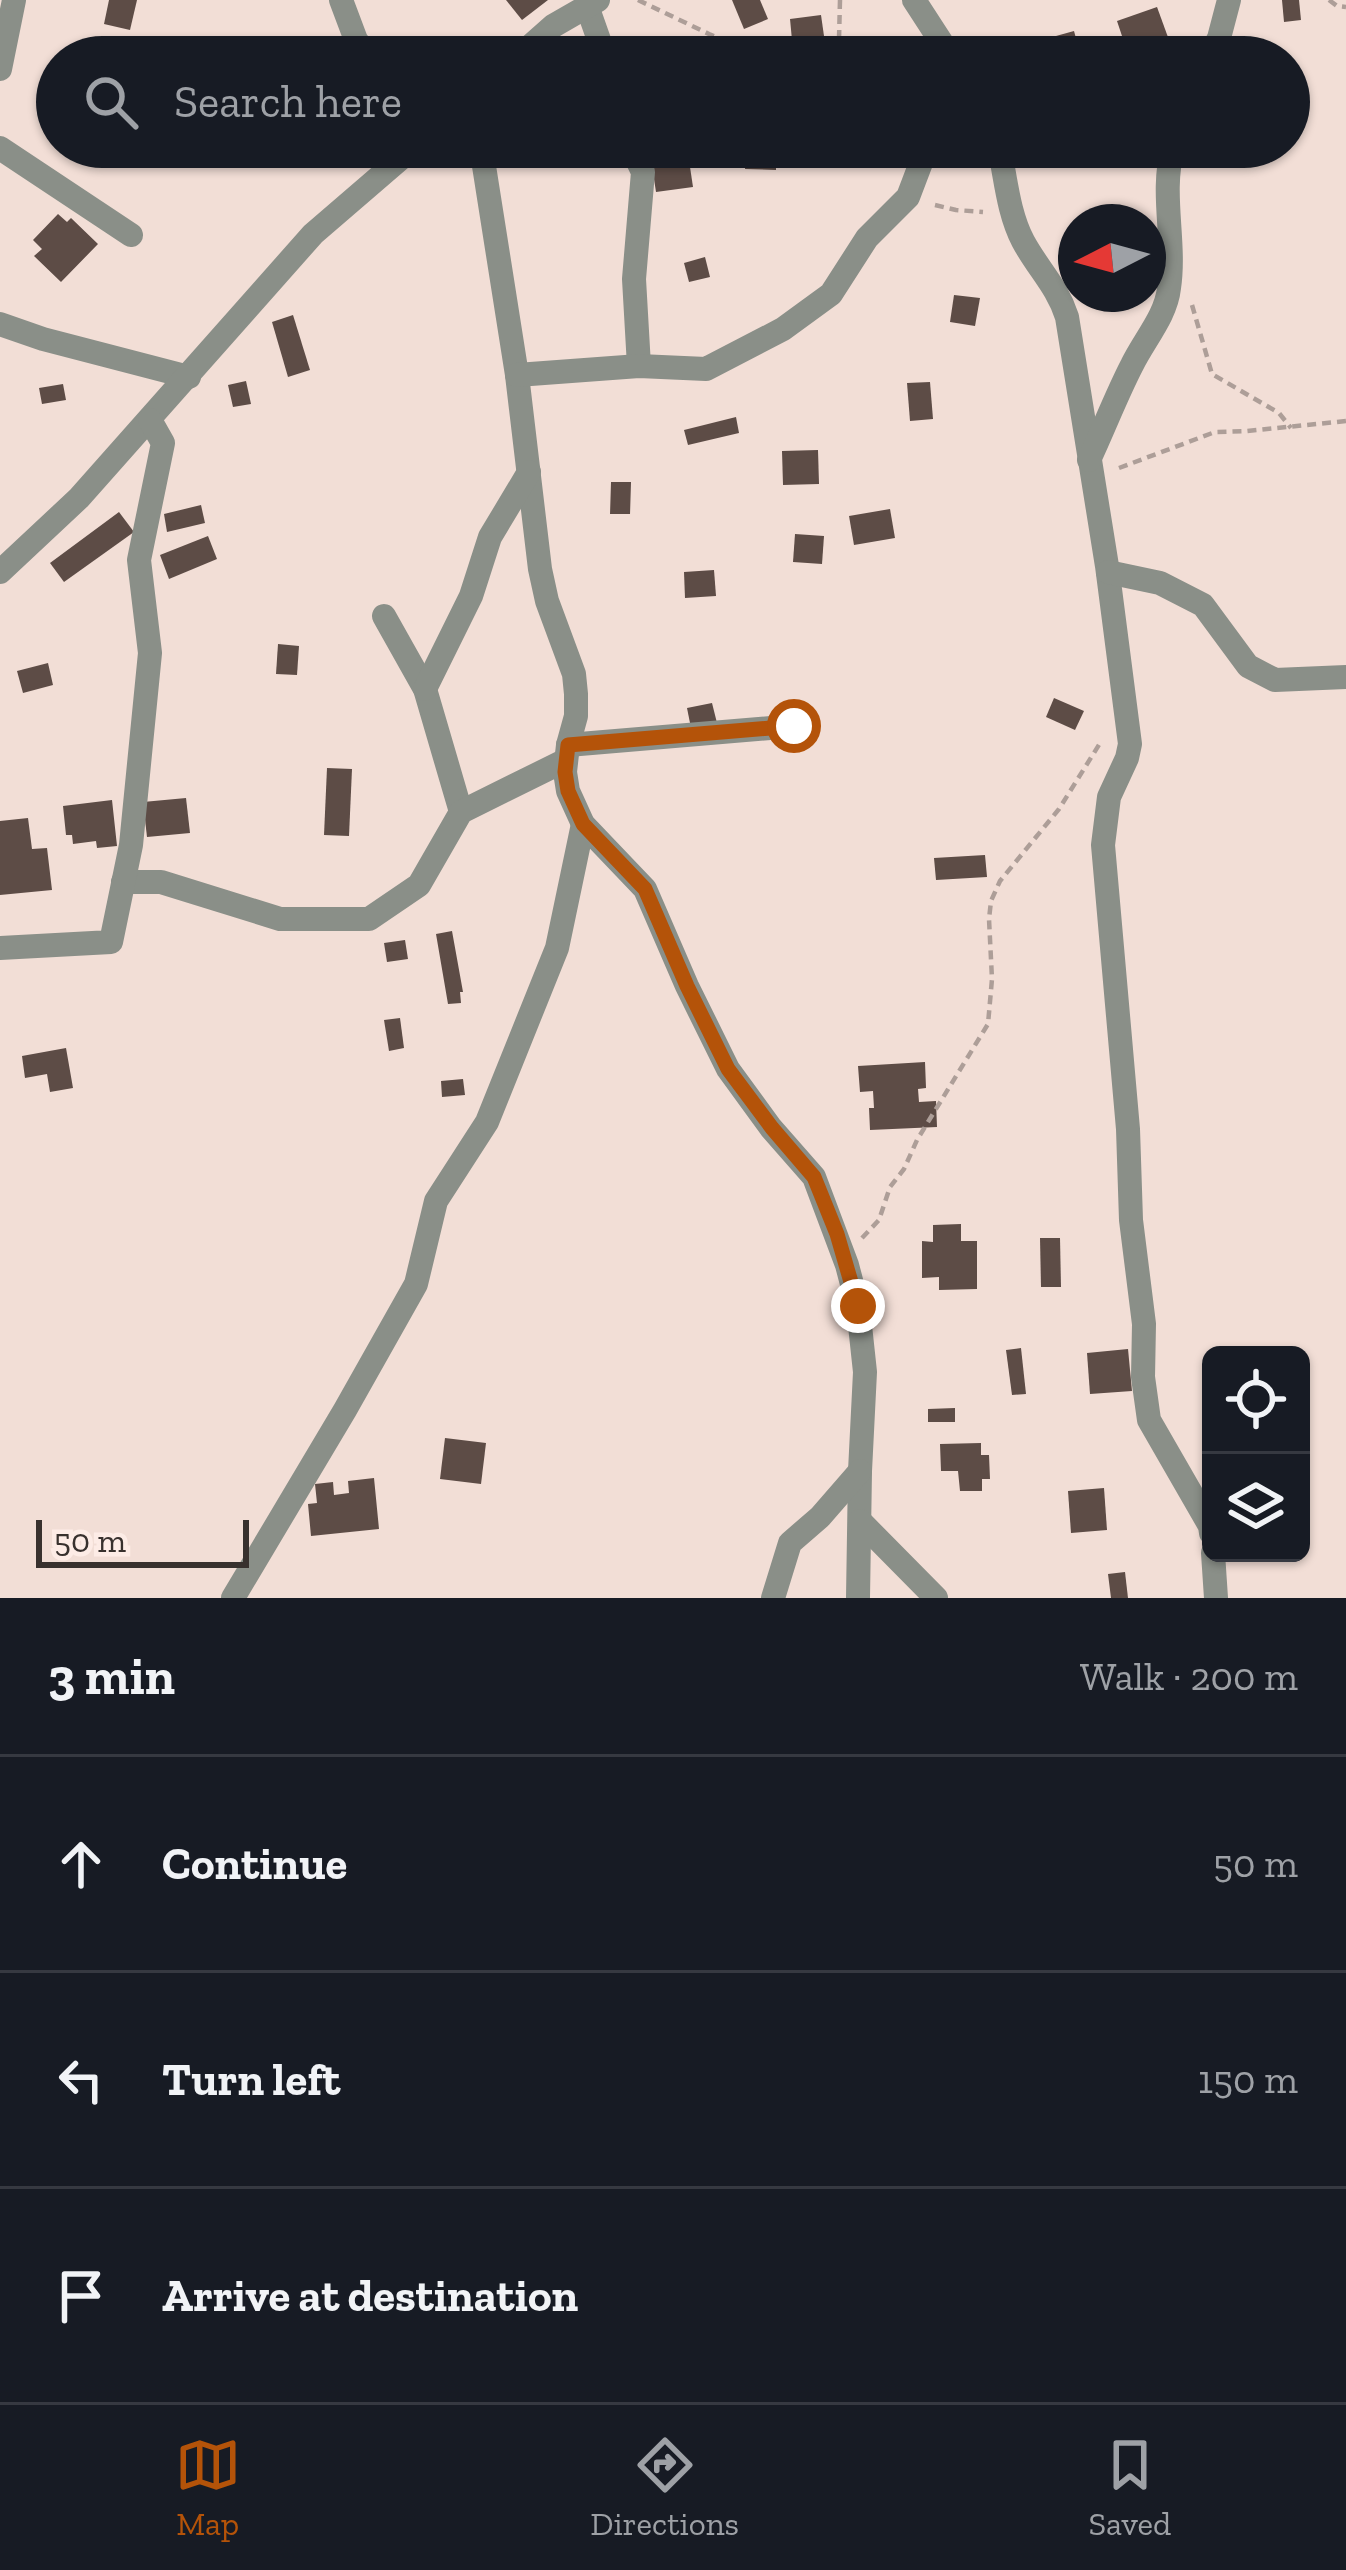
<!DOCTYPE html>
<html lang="en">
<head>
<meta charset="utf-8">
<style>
	:root { --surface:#171b24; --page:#20242c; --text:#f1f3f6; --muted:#9ea1a6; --line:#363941; --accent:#b45309 }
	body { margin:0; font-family:"Zilla Slab",serif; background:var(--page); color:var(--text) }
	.controls { position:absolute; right:36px; bottom:36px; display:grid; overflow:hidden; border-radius:18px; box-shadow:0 3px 9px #0004 }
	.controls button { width:108px; height:108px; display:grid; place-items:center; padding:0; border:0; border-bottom:3px solid var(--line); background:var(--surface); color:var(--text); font:60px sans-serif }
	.compass { position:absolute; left:1058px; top:204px; width:108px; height:108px; border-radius:50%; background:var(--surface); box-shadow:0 3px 9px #0004; rotate:264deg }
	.scale { position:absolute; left:36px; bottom:30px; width:213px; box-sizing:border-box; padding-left:12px; border:6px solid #38312e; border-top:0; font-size:33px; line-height:42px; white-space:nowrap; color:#38312e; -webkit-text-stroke:9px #fdece6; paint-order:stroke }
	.stop { position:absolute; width:36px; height:36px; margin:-27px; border:9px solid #b45309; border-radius:50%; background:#fff }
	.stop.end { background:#b45309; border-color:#fff; box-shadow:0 3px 12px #0008 }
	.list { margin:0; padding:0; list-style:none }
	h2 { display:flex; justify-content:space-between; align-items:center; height:156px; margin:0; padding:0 48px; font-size:51px }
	h2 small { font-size:39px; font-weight:400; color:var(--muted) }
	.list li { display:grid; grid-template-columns:78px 1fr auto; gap:36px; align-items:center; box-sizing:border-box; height:216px; padding:0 48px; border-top:3px solid var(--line) }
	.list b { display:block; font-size:45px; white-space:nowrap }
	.list em { font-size:39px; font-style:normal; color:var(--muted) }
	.icon { flex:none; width:66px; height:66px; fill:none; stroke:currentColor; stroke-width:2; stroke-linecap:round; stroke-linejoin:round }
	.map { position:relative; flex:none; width:1346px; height:1598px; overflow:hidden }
	.search { position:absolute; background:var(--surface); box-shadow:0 3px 9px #0004; left:36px; right:36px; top:36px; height:132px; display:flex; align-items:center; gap:30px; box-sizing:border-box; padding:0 42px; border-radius:66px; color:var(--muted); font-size:45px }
	.sheet { height:804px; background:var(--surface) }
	nav { display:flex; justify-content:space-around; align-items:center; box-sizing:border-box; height:168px; border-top:3px solid var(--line); background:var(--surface); font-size:33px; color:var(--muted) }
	nav a { display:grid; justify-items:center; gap:6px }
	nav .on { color:var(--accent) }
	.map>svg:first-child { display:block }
	.building { fill:#5d4c46 }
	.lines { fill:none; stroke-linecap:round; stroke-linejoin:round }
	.path { stroke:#ad9e98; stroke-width:4.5; stroke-dasharray:9 6; stroke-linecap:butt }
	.street { stroke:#8a8f88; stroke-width:24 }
	.route { stroke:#b45309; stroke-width:15 }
</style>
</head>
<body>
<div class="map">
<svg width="1346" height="1598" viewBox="0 0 1346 1598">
	<rect width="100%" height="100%" fill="#f2ded6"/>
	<g class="building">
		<polygon points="109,0 137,0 130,30 104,24"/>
		<polygon points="506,0 548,0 522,20"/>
		<polygon points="732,0 760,0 768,19 744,29"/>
		<polygon points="1282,0 1299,0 1301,20 1284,22"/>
		<polygon points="1157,7 1173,51 1156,57 1129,57 1117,21"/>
		<polygon points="821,15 824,36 792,40 790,19"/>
		<polygon points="1074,31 1081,57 1062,57 1056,36"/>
		<polygon points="89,147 114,147 117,159 94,165"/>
		<polygon points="649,147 687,147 693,187 656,192"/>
		<polygon points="746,154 776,155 776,170 745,169"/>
		<polygon points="58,214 67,222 71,218 98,244 61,282 34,256 42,249 33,240"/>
		<polygon points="705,257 710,277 689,282 684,263"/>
		<polygon points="954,295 980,298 975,326 950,322"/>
		<polygon points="293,315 310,370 288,377 272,322"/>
		<polygon points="246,381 251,404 233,407 228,385"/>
		<polygon points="930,382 933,419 910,421 907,383"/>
		<polygon points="63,384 66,400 42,404 39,388"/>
		<polygon points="736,417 739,433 688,445 684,430"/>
		<polygon points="818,450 819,484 783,485 782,451"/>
		<polygon points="611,482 631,482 630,514 610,514"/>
		<polygon points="201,505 205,523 167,532 164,514"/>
		<polygon points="890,509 895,538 854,545 849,516"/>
		<polygon points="119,512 134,532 64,582 50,563"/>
		<polygon points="795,534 824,536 822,564 793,562"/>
		<polygon points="208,536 217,559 169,579 160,555"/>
		<polygon points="714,570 716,596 685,598 684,572"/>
		<polygon points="278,644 299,646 297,675 276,674"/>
		<polygon points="48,663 53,685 23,693 17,671"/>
		<polygon points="1054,698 1084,711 1075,730 1046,717"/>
		<polygon points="712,703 717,723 691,728 687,708"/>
		<polygon points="327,768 352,769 349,836 324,835"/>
		<polygon points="186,798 190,833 147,837 143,802"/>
		<polygon points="112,800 117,846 97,848 96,841 73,844 72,835 66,835 63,806"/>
		<polygon points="28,818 32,849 47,848 52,890 0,895 0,821"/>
		<polygon points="985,855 987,877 936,880 934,858"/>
		<polygon points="452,931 463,992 460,992 461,1003 448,1004 436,934"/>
		<polygon points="405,940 408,959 387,962 384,943"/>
		<polygon points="400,1018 404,1048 389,1051 384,1020"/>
		<polygon points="66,1048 73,1088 50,1092 47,1074 25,1078 22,1056"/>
		<polygon points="925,1062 926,1088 918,1089 919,1102 936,1101 937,1127 870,1130 869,1108 874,1108 873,1091 860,1092 858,1066"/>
		<polygon points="463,1079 465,1095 442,1097 441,1081"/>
		<polygon points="961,1224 961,1241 977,1241 977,1289 939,1290 939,1277 922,1278 922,1241 933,1242 933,1225"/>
		<polygon points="1040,1238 1060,1238 1061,1287 1041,1287"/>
		<polygon points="1021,1348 1026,1394 1012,1395 1006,1350"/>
		<polygon points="1128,1349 1132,1391 1090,1394 1087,1353"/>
		<polygon points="955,1408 955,1422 928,1422 928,1409"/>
		<polygon points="445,1438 486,1443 481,1484 440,1479"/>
		<polygon points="981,1443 981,1455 989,1455 990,1479 982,1479 982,1491 960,1491 958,1471 941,1471 940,1444"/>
		<polygon points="374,1478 379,1529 311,1536 308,1504 317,1503 315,1484 333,1482 334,1495 349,1493 348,1481"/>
		<polygon points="1104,1488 1107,1530 1071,1533 1068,1491"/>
		<polygon points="1125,1572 1128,1598 1111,1598 1108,1574"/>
	</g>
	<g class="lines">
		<g class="path">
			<polyline points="638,0 709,34 766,57"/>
			<polyline points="840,0 839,39 843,57"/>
			<polyline points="1329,0 1337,6 1346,7"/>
			<polyline points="874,147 890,168"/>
			<polyline points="935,205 956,210 983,212"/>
			<polyline points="1192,305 1212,374 1279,413 1291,428"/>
			<polyline points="1119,468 1215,432 1247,431 1346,421"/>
			<polyline points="862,1238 879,1220 890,1187 904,1169 917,1140 988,1024 992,979 989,919 991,901 1000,881 1059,809 1102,740"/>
		</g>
		<g class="street">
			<polyline points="341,0 356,40 368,57"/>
			<polyline points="914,0 951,57"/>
			<polyline points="587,6 605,57"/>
			<polyline points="518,57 553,26 598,0"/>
			<polyline points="1209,57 1219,38 1229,0"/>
			<polyline points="0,69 14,0"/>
			<polyline points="481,147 517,375 540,569 547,601 574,674 576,694 576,716 568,745 565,772 568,791 583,824 645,889 687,986 728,1069 771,1128 814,1177 847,1265 858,1307 865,1372 860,1471 858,1598"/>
			<polyline points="631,147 643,172 634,279 639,366"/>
			<path d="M999 147C1006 179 1008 212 1023 241 1038 269 1057 286 1067 317L1107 566 1130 744 1127 758 1109 797 1103 845 1128 1129 1131 1220 1144 1324 1143 1377 1149 1420 1210 1526 1211 1533"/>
			<polyline points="0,148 131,235"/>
			<polyline points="0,324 43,339 189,377"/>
			<polyline points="517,375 639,366 706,369 783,329 831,294 867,238 908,197 927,147"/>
			<path d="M1089 460C1104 428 1116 396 1132 365 1144 340 1166 316 1169 288 1176 241 1160 194 1173 147"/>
			<polyline points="0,572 79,498 313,234 414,147"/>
			<polyline points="1108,572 1160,583 1203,605 1248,666 1275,680 1346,677"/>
			<polyline points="384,616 425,689 461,812"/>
			<polyline points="425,689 471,596 490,537 529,472"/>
			<polyline points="568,745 794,726"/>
			<polyline points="123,882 161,882 280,919 369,919 419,885 461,812 566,760"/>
			<polyline points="0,948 111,942 131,845 150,653 139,560 163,443 150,420"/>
			<polyline points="860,1521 936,1598"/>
			<polyline points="1213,1553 1216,1598"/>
			<polyline points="233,1598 345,1410 416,1284 436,1201 487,1122 557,948 583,824"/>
			<polyline points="773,1598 790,1543 820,1517 860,1471"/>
		</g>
	</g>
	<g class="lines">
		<polyline class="route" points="794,726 568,745 565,772 568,791 583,824 645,889 687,986 728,1069 772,1128 814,1177 837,1234 858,1306"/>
	</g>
</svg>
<div class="controls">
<button><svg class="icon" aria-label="locate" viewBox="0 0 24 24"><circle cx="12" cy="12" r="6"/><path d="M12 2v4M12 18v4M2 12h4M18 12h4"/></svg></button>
<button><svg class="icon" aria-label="layers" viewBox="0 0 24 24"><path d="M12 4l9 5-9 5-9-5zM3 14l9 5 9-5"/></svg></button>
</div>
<svg class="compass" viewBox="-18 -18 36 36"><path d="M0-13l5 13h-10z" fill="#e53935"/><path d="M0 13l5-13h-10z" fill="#9ea1a6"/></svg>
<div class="scale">50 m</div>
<div class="stop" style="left:794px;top:726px"></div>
<div class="stop end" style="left:858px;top:1306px"></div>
<div class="search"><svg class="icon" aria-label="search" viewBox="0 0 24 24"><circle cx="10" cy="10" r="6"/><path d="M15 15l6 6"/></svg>Search here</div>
</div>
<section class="sheet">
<h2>3 min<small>Walk · 200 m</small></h2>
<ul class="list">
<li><svg class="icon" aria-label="ahead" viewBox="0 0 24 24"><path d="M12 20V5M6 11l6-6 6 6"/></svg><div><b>Continue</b></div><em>50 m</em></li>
<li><svg class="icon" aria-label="left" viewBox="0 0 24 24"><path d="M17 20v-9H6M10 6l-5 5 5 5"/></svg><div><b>Turn left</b></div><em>150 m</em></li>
<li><svg class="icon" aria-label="arrive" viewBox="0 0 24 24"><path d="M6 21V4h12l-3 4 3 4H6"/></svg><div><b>Arrive at destination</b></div></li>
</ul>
</section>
<nav>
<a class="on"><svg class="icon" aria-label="map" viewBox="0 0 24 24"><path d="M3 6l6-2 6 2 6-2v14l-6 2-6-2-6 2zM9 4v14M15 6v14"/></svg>Map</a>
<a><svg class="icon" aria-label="directions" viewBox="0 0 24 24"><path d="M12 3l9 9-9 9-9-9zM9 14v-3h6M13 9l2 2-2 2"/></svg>Directions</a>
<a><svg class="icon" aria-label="saved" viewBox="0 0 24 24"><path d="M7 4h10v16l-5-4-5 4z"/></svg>Saved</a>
</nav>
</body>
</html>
